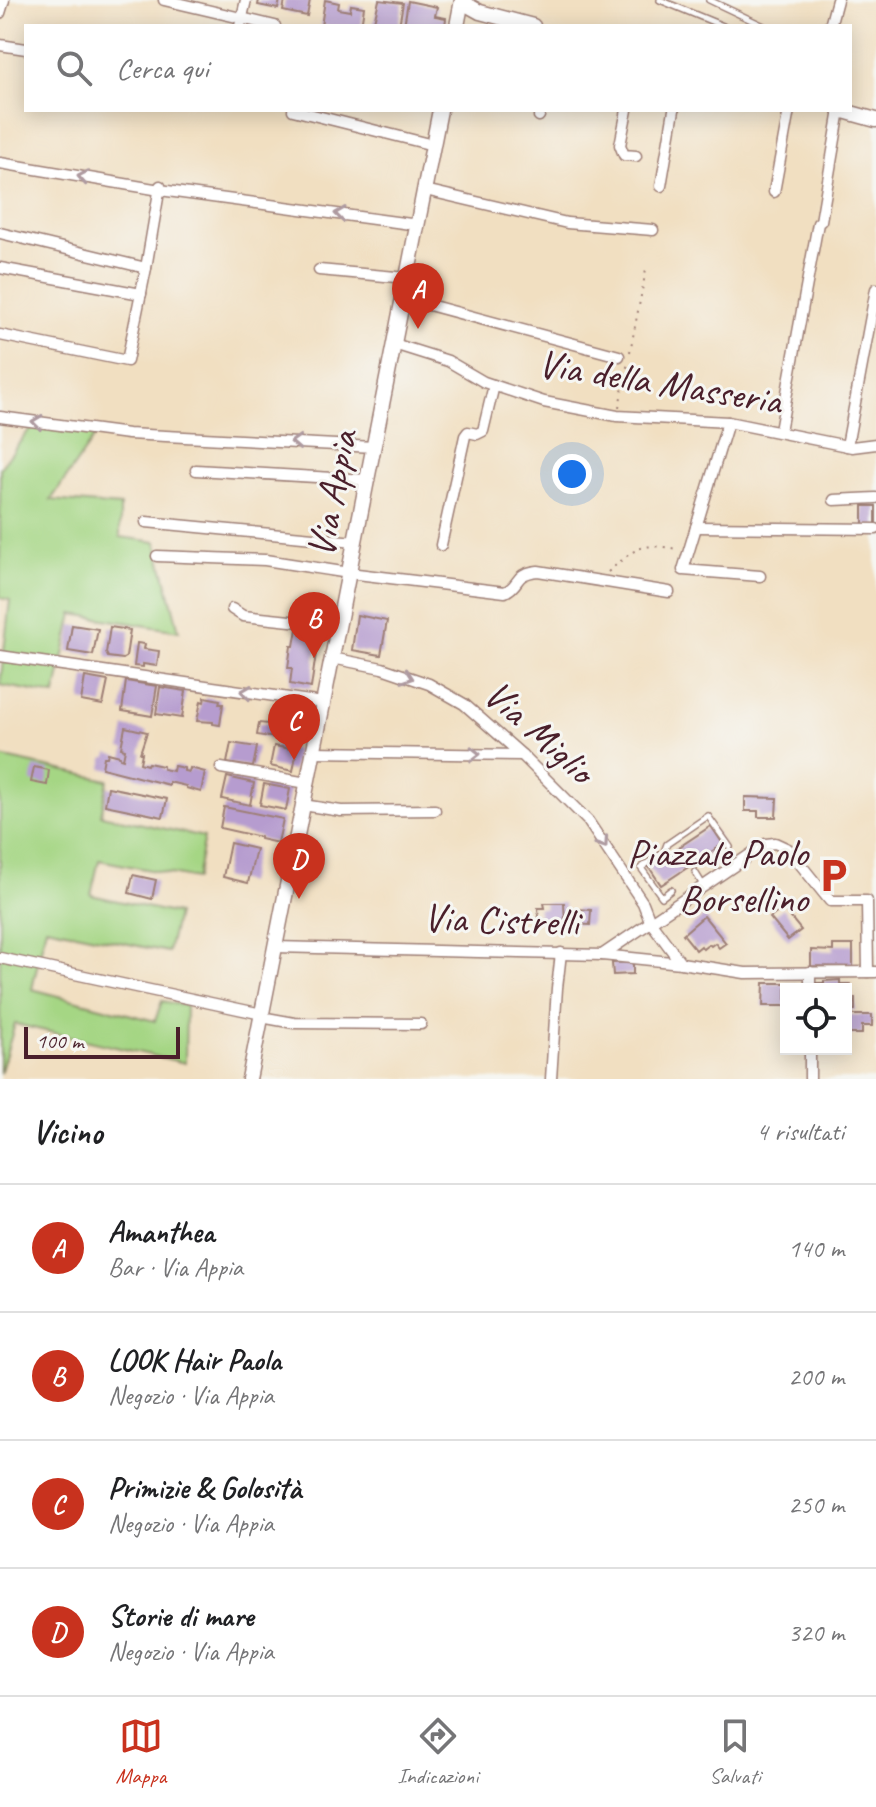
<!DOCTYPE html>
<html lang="it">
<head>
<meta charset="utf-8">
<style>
	:root { --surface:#fff; --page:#f2f2f2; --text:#202124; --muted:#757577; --line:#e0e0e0; --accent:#c8321e }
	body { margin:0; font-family:Caveat,sans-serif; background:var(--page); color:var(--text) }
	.controls { position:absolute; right:24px; bottom:24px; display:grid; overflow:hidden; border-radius:0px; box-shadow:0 4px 20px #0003 }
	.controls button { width:72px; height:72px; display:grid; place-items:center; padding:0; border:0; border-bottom:2px solid var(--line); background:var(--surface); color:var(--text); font:40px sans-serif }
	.scale { position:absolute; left:24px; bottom:20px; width:156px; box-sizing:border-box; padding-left:8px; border:4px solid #4a1f2b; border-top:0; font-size:22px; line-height:28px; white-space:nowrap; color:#4a1f2b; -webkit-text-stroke:6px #f6f6f2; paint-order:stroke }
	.you { position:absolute; left:572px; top:474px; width:28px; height:28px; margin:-20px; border:6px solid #fff; border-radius:50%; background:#1a73e8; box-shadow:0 0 0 12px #1a73e833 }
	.badge { display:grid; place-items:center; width:52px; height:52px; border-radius:50%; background:var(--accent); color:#fff; font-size:26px; font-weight:700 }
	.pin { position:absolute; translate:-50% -66px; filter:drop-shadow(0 2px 4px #0008) }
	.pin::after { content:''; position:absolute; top:42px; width:28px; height:24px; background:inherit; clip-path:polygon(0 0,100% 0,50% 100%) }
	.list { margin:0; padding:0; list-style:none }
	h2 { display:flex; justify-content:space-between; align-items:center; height:104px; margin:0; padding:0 32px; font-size:34px }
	h2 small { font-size:26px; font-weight:400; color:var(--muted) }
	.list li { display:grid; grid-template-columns:52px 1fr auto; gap:24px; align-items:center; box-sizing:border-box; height:128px; padding:0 32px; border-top:2px solid var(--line) }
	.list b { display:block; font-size:30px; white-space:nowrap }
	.list p { margin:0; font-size:26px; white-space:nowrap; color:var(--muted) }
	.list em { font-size:26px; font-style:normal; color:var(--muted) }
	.icon { flex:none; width:44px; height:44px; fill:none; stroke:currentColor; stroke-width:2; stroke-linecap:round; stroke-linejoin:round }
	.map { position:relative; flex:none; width:876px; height:1079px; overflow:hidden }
	.search { position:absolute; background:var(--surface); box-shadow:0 4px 20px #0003; left:24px; right:24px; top:24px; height:88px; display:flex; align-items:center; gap:20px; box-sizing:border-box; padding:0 28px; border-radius:0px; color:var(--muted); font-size:30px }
	.sheet { height:616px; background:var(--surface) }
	nav { display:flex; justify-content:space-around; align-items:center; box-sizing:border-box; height:112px; border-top:2px solid var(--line); background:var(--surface); font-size:22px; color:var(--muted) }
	nav a { display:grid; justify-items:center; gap:4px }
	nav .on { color:var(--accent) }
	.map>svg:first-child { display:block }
	.green { fill:#a5d684; stroke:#787a58; stroke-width:2 }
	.building { fill:#b69ccf }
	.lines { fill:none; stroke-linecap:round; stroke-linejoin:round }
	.lane-casing { stroke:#9e7f76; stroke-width:8 }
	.street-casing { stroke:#9e7f76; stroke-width:13 }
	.secondary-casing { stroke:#9e7f76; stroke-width:17 }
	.path { stroke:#9e7f76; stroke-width:2; stroke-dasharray:2 6; stroke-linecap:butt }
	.lane { stroke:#fff; stroke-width:5 }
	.street { stroke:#fff; stroke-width:10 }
	.secondary { stroke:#fff; stroke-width:14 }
	.oneway { stroke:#ae9aa0 }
	.labels { text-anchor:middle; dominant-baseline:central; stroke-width:6; stroke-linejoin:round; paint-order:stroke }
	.street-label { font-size:40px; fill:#4a1f2b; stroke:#f6f6f2 }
	.poi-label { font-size:40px; fill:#4a1f2b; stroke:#f6f6f2; text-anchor:end }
</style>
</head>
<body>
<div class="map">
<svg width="876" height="1079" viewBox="0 0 876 1079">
	<rect width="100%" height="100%" fill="#f6f6f2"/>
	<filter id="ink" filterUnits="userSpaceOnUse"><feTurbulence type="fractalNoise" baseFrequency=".0125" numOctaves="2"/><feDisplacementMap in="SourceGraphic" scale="16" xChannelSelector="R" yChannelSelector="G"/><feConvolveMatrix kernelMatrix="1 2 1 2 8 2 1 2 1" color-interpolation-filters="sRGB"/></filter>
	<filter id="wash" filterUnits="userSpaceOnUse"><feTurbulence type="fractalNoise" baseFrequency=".006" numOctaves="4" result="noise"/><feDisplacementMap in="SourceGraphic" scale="32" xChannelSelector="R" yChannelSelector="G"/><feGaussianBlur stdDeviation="1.8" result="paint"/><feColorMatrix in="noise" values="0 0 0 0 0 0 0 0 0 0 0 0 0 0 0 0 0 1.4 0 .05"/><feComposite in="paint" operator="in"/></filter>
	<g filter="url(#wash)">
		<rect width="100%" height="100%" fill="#f1dfc1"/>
		<g class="green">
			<polygon points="33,425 97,433 51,500 120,506 120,537 156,542 179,631 73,614 55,695 0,685 10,600 0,598 0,468"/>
			<polygon points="0,757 108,780 101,815 204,837 196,879 99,860 91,895 177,914 168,952 46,927 32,989 155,1021 162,1001 186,1006 185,1063 15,1024 0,1074"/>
		</g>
		<g id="blocks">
			<g class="building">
				<polygon points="259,0 280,0 278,9 258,5"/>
				<polygon points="285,0 310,0 307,16 283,11"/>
				<polygon points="325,0 339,3 338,9 350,11 351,5 364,7 361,26 321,26"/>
				<polygon points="379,0 403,3 399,26 373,26"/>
				<polygon points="408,1 437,7 435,16 446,18 445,26 404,26"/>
				<rect x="863" y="506" width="13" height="20"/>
				<polygon points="357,615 387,621 381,655 352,650"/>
				<polygon points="72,625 98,629 93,655 68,651"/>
				<polygon points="110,627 130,630 126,657 123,659 108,657 106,653"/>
				<polygon points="297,629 319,633 311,688 290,684 292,668 288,668 291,646 294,646"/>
				<polygon points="137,643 145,644 144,649 159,651 157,666 143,664 143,667 134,666"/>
				<polygon points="85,677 108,681 103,705 81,701"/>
				<polygon points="126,681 157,686 152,716 122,711"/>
				<polygon points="160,687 186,691 182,718 156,714"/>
				<polygon points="205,697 220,700 219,704 223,704 220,725 213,724 213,722 197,721 201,701 204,702"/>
				<polygon points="270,712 299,717 295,741 257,735 259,723 268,724"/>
				<polygon points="125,727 147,732 140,753 142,753 140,763 147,765 148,763 163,766 163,769 173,771 174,766 184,768 184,771 189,772 190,768 205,772 201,792 186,788 186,786 169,782 169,785 102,768 104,757 107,757 108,753 120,756 120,758 123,759 125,749 121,748"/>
				<polygon points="231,743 257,747 253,767 227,763"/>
				<polygon points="274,746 297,750 293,771 270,766"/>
				<polygon points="34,767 49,770 47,785 31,782"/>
				<polygon points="227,777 254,783 250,805 222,799"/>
				<polygon points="264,784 290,789 286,810 260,805"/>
				<polygon points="108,787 167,799 163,817 105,805"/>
				<polygon points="745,797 777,798 776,817 758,817 758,811 745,811"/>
				<polygon points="224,807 283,819 278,843 260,839 260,837 220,828"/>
				<polygon points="711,826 723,844 661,885 649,867"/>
				<polygon points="230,843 256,849 248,883 223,877"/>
				<polygon points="133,875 156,880 152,899 129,893"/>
				<polygon points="544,903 564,903 565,923 545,923 545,920 539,920 538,908 545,908"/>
				<polygon points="783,908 801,930 788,940 770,918"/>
				<polygon points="576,909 591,910 590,925 575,924"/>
				<polygon points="704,916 726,943 719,948 715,943 711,946 709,944 703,949 701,946 696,950 683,934"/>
				<polygon points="833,945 853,945 853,967 811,966 811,950 833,951"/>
				<polygon points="633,962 633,974 613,975 612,963"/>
				<polygon points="840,980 840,984 850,984 850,998 855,998 855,1010 848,1010 848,1005 846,1005 846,989 814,989 814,983 824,983 824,981"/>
				<polygon points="764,983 797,983 797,989 786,989 786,1006 763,1006"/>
				<polygon points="846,1015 872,1015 872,1026 862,1026 862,1034 846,1034"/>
			</g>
		</g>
	</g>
	<g filter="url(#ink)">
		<use href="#blocks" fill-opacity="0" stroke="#9e7f76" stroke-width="2"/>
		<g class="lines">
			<defs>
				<g id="lane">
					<polyline points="660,0 723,26"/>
					<polyline points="709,0 764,26"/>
					<polyline points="695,872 703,885"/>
					<polyline points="671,890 662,897 641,868 664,852 667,844 708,816 730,847"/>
				</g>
				<g id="street">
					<polyline points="164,0 275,26"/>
					<polyline points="0,13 4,0"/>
					<polyline points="240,26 246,0"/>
					<polyline points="830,26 837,0"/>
					<polyline points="0,45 26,49"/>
					<polyline points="293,110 433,145"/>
					<polyline points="627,110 620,145 624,155 636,156"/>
					<polyline points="539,116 540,110"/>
					<polyline points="0,163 160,190 418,225"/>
					<polyline points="661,186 674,110"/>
					<polyline points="425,190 567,223 653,230"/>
					<polyline points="774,192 789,110"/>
					<polyline points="821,221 840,110"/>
					<polyline points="0,233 146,268"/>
					<polyline points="0,268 141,294"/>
					<polyline points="319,270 407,278"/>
					<polyline points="403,298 619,356"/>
					<polyline points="0,335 127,361 146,268 160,186"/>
					<polyline points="394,344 448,361 484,382 544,402 617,416 728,422 852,447 876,444"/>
					<polyline points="0,417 128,434 374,447"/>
					<polyline points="728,422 683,570 760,576"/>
					<polyline points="780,431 818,223"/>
					<polyline points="847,446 876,289"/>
					<polyline points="196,470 367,480"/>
					<polyline points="834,500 876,498"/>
					<polyline points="146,522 355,542"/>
					<polyline points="696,527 876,529"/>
					<polyline points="441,545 465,436 468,432 477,434 483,431 494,385"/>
					<path d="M157 556 265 560 349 573 505 592C522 584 512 574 538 571L669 592"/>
					<polyline points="232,609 243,616 338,626"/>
					<polyline points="0,656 323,703"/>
					<polyline points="332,658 382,668 429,684 464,704 522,755 588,821 643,903 650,921 681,963"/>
					<polyline points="313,752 522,755"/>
					<polyline points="221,768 307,783"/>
					<polyline points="303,805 341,811 435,810"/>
					<polyline points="275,947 602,955 681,963 745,973 876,972"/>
					<polyline points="602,955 766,844 775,843 788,849 830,901 867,901 868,972"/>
					<polyline points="0,958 262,1014"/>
					<polyline points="810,972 810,989"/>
					<polyline points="261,1017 294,1023 421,1024"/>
					<polyline points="810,1049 810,1079"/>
					<polyline points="551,1079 557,988 561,953"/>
				</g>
				<g id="secondary">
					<polyline points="462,2 480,12 533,26"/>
					<polyline points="457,26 462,0"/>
					<polyline points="840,110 876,120"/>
					<polyline points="249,1079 440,110"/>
				</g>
			</defs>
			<use href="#lane" class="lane-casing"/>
			<use href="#street" class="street-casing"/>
			<use href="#secondary" class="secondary-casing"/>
			<g class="path">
				<polyline points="630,352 646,270"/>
				<polyline points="619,407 628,362"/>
				<path d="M608 572C636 548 639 542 677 549"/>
			</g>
			<use href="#lane" class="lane"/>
			<use href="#street" class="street"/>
			<use href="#secondary" class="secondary"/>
		</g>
		<defs><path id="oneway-chevron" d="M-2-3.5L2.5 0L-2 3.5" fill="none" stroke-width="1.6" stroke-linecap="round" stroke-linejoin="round" transform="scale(2)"/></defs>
		<g class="oneway">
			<use href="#oneway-chevron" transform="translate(83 177) rotate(-170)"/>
			<use href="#oneway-chevron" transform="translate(340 214) rotate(-172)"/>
			<use href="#oneway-chevron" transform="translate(37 422) rotate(-173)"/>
			<use href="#oneway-chevron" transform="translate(296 442) rotate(-177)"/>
			<use href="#oneway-chevron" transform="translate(408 677) rotate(19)"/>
			<use href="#oneway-chevron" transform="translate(246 692) rotate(-172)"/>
			<use href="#oneway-chevron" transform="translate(475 754) rotate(1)"/>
			<use href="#oneway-chevron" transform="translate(603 843) rotate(56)"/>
		</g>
	</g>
	<defs>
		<symbol id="parking-bare" viewBox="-9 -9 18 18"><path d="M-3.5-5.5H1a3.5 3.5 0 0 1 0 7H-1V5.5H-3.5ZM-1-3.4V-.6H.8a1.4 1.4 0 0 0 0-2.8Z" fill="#c8321e" stroke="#f6f6f2" stroke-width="2.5" paint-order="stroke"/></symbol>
	</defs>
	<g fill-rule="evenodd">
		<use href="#parking-bare" x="808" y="850" width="51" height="51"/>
	</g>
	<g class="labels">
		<g class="street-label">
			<text transform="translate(660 382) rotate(9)">Via della Masseria</text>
			<text transform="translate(332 494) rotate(-79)">Via Appia</text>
			<text transform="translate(539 732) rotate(42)">Via Miglio</text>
			<text transform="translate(501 920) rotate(2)">Via Cistrelli</text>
		</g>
		<g class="poi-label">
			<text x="808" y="853">Piazzale Paolo<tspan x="808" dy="46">Borsellino</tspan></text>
		</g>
	</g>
</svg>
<div class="controls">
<button><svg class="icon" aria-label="locate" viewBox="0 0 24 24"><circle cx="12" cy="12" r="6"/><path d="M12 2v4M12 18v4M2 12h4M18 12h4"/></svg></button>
</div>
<div class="scale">100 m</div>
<div class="you"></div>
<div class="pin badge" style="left:418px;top:329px">A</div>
<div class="pin badge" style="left:314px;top:658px">B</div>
<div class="pin badge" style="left:294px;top:760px">C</div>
<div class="pin badge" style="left:299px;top:899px">D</div>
<div class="search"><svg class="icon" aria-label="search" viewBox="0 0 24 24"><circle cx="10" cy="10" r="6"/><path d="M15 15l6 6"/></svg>Cerca qui</div>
</div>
<section class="sheet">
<h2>Vicino<small>4 risultati</small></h2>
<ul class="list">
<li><span class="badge">A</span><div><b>Amanthea</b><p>Bar · Via Appia</p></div><em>140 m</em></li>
<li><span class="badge">B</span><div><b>LOOK Hair Paola</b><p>Negozio · Via Appia</p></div><em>200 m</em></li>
<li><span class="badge">C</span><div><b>Primizie &amp; Golosità</b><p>Negozio · Via Appia</p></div><em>250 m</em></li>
<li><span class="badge">D</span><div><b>Storie di mare</b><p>Negozio · Via Appia</p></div><em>320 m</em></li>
</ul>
</section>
<nav>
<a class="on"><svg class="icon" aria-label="map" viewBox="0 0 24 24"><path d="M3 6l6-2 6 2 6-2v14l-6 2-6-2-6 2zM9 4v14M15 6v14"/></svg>Mappa</a>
<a><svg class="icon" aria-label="directions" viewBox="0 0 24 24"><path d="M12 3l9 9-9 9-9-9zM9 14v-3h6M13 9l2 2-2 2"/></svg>Indicazioni</a>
<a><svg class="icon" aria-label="saved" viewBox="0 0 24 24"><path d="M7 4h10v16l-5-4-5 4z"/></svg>Salvati</a>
</nav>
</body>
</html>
